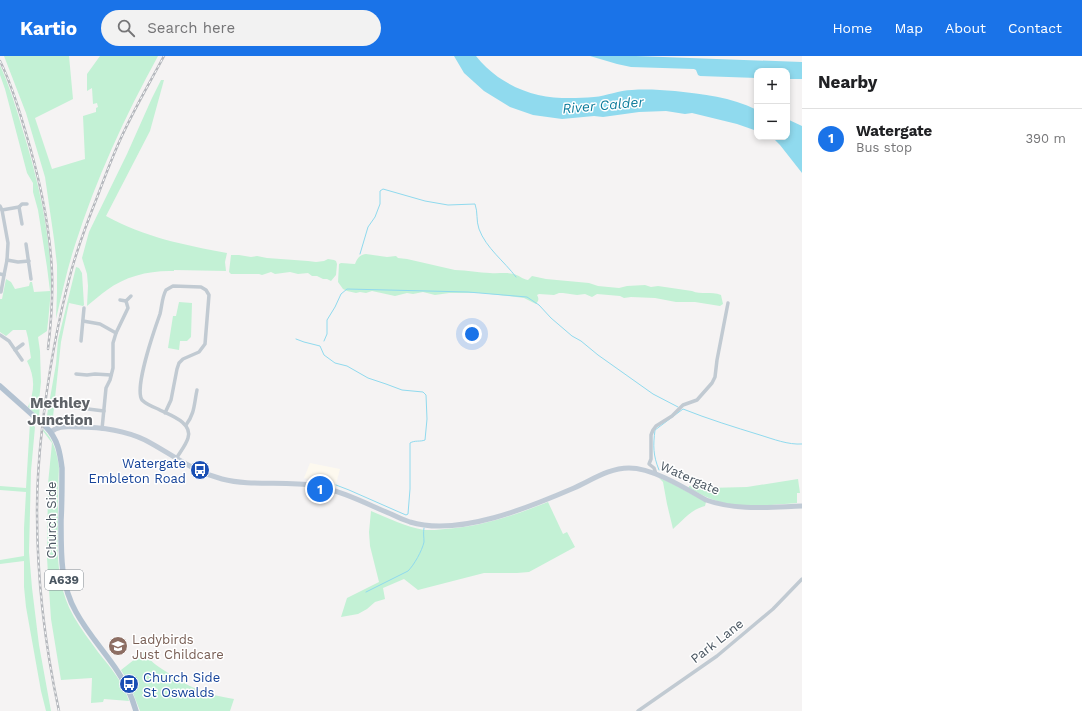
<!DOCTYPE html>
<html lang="en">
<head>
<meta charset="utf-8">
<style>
	:root { --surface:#fff; --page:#f2f2f2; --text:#202124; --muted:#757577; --line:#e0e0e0; --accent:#1a73e8 }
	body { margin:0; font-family:"Work Sans",sans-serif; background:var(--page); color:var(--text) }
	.controls { position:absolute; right:12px; top:12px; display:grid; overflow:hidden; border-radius:8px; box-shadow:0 2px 6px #0003 }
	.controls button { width:36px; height:36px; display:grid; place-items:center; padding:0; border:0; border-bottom:1px solid var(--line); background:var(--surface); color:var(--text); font:20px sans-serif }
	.you { position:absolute; left:472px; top:278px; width:14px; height:14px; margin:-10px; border:3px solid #fff; border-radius:50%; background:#1a73e8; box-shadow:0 0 0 6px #1a73e833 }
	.badge { display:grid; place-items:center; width:26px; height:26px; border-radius:50%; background:var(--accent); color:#fff; font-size:13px; font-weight:700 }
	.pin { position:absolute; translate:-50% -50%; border:2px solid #fff; box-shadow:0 1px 4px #0006 }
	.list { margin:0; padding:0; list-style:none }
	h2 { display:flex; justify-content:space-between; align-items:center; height:52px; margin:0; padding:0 16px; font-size:17px }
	h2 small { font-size:13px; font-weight:400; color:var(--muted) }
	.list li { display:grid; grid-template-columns:26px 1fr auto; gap:12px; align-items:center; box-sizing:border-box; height:60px; padding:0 16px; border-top:1px solid var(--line) }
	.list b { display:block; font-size:15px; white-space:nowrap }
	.list p { margin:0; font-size:13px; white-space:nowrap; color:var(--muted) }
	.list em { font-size:13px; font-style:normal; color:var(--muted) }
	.icon { flex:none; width:22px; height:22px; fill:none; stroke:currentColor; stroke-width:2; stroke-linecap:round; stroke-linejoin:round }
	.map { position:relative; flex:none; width:802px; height:655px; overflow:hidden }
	header { display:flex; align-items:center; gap:24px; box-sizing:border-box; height:56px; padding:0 20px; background:var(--accent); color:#fff }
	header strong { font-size:19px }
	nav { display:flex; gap:22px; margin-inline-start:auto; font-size:14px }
	.search { width:280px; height:36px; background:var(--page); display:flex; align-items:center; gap:10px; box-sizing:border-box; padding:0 14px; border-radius:22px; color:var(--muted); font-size:15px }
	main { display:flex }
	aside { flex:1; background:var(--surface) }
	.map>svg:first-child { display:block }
	.commercial { fill:#fdf9ef }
	.green { fill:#c3f1d5 }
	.water { fill:#90daee }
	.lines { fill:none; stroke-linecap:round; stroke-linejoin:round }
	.stream { stroke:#90daee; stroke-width:1 }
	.minor { stroke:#c1cad2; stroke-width:3.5 }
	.secondary { stroke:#c1cbd6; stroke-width:5 }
	.primary { stroke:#b3c2d1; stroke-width:5.5 }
	.rail-casing { stroke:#b5b8bd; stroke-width:2.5 }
	.rail { stroke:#fff; stroke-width:1; stroke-dasharray:3; stroke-linecap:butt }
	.labels { text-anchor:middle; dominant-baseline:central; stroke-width:3; stroke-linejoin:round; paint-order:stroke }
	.shield { fill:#fff; stroke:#808990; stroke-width:1 }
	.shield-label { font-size:12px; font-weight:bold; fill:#4a5661 }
	.transit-label { font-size:13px; fill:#164399; stroke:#fff; text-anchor:end }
	.street-label { font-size:13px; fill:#4a5661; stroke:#fff }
	.education-label { font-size:13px; fill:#785e54; stroke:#fff; text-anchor:start }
	.water-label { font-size:14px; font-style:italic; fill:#0c7c9b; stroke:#fff }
	.quarter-label { font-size:15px; font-weight:bold; fill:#5f6368; stroke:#fff }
</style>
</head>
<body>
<header>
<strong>Kartio</strong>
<div class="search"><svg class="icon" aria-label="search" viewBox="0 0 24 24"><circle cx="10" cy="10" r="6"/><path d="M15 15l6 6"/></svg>Search here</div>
<nav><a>Home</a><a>Map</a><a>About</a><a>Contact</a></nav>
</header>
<main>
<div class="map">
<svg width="802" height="655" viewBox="0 0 802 655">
	<rect width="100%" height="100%" fill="#f5f3f3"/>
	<polygon class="commercial" points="310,407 340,413 335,432 324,429 324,426 304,422"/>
	<g class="green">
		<path d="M4 0H69L73 43 35 62 52 113 85 103 83 60 96 56V52L98 51 97 47 93 48 92 32 87 35V18L100 0H158C125 60 96 123 75 189 67 213 62 238 56 263L57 236V209L54 183 45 121 26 57Z"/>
		<path d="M0 9C9 29 16 51 22 72 37 120 49 170 51 221 51 239 49 257 47 275L38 281 40 295 41 326 39 345 40 348 39 361 28 351C35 334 35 321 27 305L31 302 28 282 26 274H13L6 280 0 276V243H2L6 223 11 226 15 233 29 230 30 226H32L34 236 50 235 47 211 38 154 33 136V127L27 117 5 33 0 19Z"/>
		<path d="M161 24H164L150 75 106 160C144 181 184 189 227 197L225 206 226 215 174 214V215C151 214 125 220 107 234 100 239 94 244 87 250L88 230 87 218 82 202 89 176 127 98 152 42Z"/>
		<path d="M366 198 387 201 396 200 398 202 407 203 455 214C467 214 479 217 490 217 498 218 506 216 513 218 519 219 522 223 528 224L532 220 546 223 589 227 598 230 619 232 627 230 645 229 651 231 658 230 692 235C701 239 711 235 721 239L723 248 720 250 695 246H676L655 242 631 241 624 242 620 240 597 238 592 241 585 238 577 239 563 237H559L554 239 539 238 537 239C539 243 539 244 536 248L524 242 516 241 480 237H449L435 239 423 236 413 238 407 237 395 240 372 235 366 237 360 236 356 237 347 235 343 233 338 226 339 208 341 207 355 208C357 203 359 199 366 198Z"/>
		<polygon points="231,199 239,199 251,201 257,200 267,202 308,205 316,206 324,205 328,203 334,204 336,205 337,208 336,219 331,225 327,223 323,223 317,220 312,220 308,217 298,218 290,216 275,218 271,216 262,219 259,218 231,218 229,216"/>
		<polygon points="76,211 79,212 82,217 84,249 83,250 69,247 61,286 53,361 54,369 46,365 56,308 58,284"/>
		<polygon points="179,246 192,247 191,281 187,285 180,285 179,294 168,292 173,260 176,260"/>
		<polygon points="30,366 35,371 31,415 29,496 32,532 39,589 51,655 46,655 41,635 26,551 24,531 24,505 0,508 0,504 24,500 24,472 26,436 0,434 0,430 26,432"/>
		<path d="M43 373C54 384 57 397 59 411 58 430 58 448 58 466 57 499 57 532 74 561 81 573 90 585 98 596 110 611 123 626 129 645L104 643 103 646 91 647 92 622 61 624 51 563 47 502 48 428 52 387 43 375Z"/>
		<path d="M659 422 669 426 706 446 705 450C692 453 683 464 673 473L667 448 663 426Z"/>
		<path d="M798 423 800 437H797V447C770 449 739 453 714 444 705 441 697 436 689 432V430L707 432 747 431Z"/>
		<path d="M548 446 563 478 567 476 575 491 529 516 517 517H484L418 534 404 523 383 532 385 543 375 546 367 553 358 558 341 561 347 542 379 526 370 490 369 476 371 455C388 462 406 471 424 474 431 474 438 474 445 473 481 471 515 459 548 446Z"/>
		<path d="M144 596C149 604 157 610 165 615 190 632 204 638 234 643L230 655H140L129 627 121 614Z"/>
	</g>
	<g class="water">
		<path d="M454 0H476C482 8 490 15 498 21 529 42 557 44 594 41 607 40 619 34 632 34 647 33 660 34 675 35 703 38 731 41 757 54V75L737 68 692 57 685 58 666 55 639 56 603 61 594 60 562 63 533 59 510 51 484 35 464 17Z"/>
		<polygon points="590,0 636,0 802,6 802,23 787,23 787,15 757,15 757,22 700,20 698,19 696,14 694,13 631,11 617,8"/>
		<polygon points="787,63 802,70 802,117 780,89 772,81 787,81"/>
	</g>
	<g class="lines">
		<g class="stream">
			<path d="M360 198 368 171 375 161 380 148V135L383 133 425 145 448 149 475 148C478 156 476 165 479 173 486 192 504 205 516 221"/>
			<path d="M296 283 304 286 320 290 324 299 335 307 347 310 368 322 386 328 402 334 423 336 426 339 427 363 425 384C420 386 415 384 410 387V433L408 458 406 459 399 456 349 434 336 429"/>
			<polyline points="324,285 327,278 327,264 335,251 341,238 347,233 468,236 527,241 539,249 551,262 572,280 581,285 598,299 653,338 678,351"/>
			<path d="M659 414C653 399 653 390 655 374L683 353C708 363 734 371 760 379 773 383 788 389 802 388"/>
			<path d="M366 536 408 515C414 509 422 495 424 486 424 481 423 477 424 472"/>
		</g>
		<g class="minor">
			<polyline points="0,150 2,154 8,187 7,204 4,219 0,218"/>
			<polyline points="19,151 22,168"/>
			<polyline points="2,154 19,151 22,148 27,148"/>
			<polyline points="26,188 31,223"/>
			<polyline points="7,204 18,206 29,205"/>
			<polyline points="1,236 4,219"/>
			<polyline points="120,244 126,245 131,240"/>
			<polyline points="83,265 100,268 116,277"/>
			<polyline points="0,279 9,285 22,304"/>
			<polyline points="81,285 84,252"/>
			<polyline points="15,294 23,288"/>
			<polyline points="76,318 87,319 95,318 111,319"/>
			<polyline points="72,351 104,355"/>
			<path d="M165 357 171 344 177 313 179 307 183 303 199 296 205 288 209 239 206 234 201 231 173 230 166 234C162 241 162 250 160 258 155 272 134 332 142 344 146 348 153 351 158 353 169 359 193 366 188 382 186 389 180 396 176 403"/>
			<path d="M186 369C195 357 194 348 197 334"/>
			<polyline points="102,373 106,332 110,324 113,312 113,287 116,277 128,252 126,245"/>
			<polyline points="656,418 654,412 649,408 651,403 651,379 653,374 656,370 672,360 683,349 697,344 712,327 715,321 717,304 728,247"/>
			<polyline points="638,655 717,600 773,553 802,523"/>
		</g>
		<path class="secondary" d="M51 376C58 369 68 371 77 371 100 371 124 374 145 384 172 398 191 415 222 423 253 431 285 424 316 430 342 435 367 448 391 458 397 461 404 464 410 466 459 481 530 451 574 432 592 424 609 412 629 412 653 412 685 432 706 444 737 455 770 451 802 450"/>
		<path class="primary" d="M0 330 46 371C58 383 60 397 62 412 62 430 62 447 61 464 61 496 60 528 76 556 88 578 105 596 118 616 126 628 132 641 136 655"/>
		<defs>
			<g id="rail">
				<path d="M0 5C11 27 18 50 25 74 39 120 50 168 52 217 53 242 51 268 48 293"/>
				<path d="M59 655C45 590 37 522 37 455 37 428 39 400 42 373 48 320 57 268 71 216 78 190 88 164 98 139 104 123 110 107 117 91 130 60 148 30 164 0"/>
			</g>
		</defs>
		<use href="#rail" class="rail-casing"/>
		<use href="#rail" class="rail"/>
	</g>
	<defs>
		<symbol id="bus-disc" viewBox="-11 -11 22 22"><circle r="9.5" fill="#1a4fb4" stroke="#fff"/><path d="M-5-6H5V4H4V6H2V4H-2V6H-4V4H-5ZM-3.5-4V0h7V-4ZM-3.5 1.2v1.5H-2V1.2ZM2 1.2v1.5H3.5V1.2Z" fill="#fff"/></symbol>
		<symbol id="school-disc" viewBox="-11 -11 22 22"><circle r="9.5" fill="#8d6e63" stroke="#fff"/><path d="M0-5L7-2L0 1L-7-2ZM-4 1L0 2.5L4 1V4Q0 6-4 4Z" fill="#fff"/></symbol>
	</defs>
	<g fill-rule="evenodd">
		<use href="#bus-disc" x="189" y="403" width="22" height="22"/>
		<use href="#school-disc" x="107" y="579" width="22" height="22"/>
		<use href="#bus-disc" x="118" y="617" width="22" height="22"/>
	</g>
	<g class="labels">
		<rect class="shield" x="45" y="514" width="38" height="20" rx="3"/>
		<g class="shield-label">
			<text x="64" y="524">A639</text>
		</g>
		<g class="transit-label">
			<text x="186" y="407">Watergate<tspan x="186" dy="15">Embleton Road</tspan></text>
			<text x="143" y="621" text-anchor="start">Church Side<tspan x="143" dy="15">St Oswalds</tspan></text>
		</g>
		<g class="street-label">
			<text transform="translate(690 422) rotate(24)">Watergate</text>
			<text transform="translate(51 464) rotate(-90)">Church Side</text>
			<text transform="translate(717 585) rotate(-38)">Park Lane</text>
		</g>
		<g class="education-label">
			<text x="132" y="583">Ladybirds<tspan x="132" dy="15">Just Childcare</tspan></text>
		</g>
		<g class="water-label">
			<text transform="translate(603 49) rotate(-5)">River Calder</text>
		</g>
		<g class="quarter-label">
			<text x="60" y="347">Methley<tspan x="60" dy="17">Junction</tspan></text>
		</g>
	</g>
</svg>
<div class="controls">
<button>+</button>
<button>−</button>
</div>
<div class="you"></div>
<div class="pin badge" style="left:320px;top:433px">1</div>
</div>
<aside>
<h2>Nearby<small></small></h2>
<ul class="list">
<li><span class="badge">1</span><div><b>Watergate</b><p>Bus stop</p></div><em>390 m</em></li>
</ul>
</aside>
</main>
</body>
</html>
